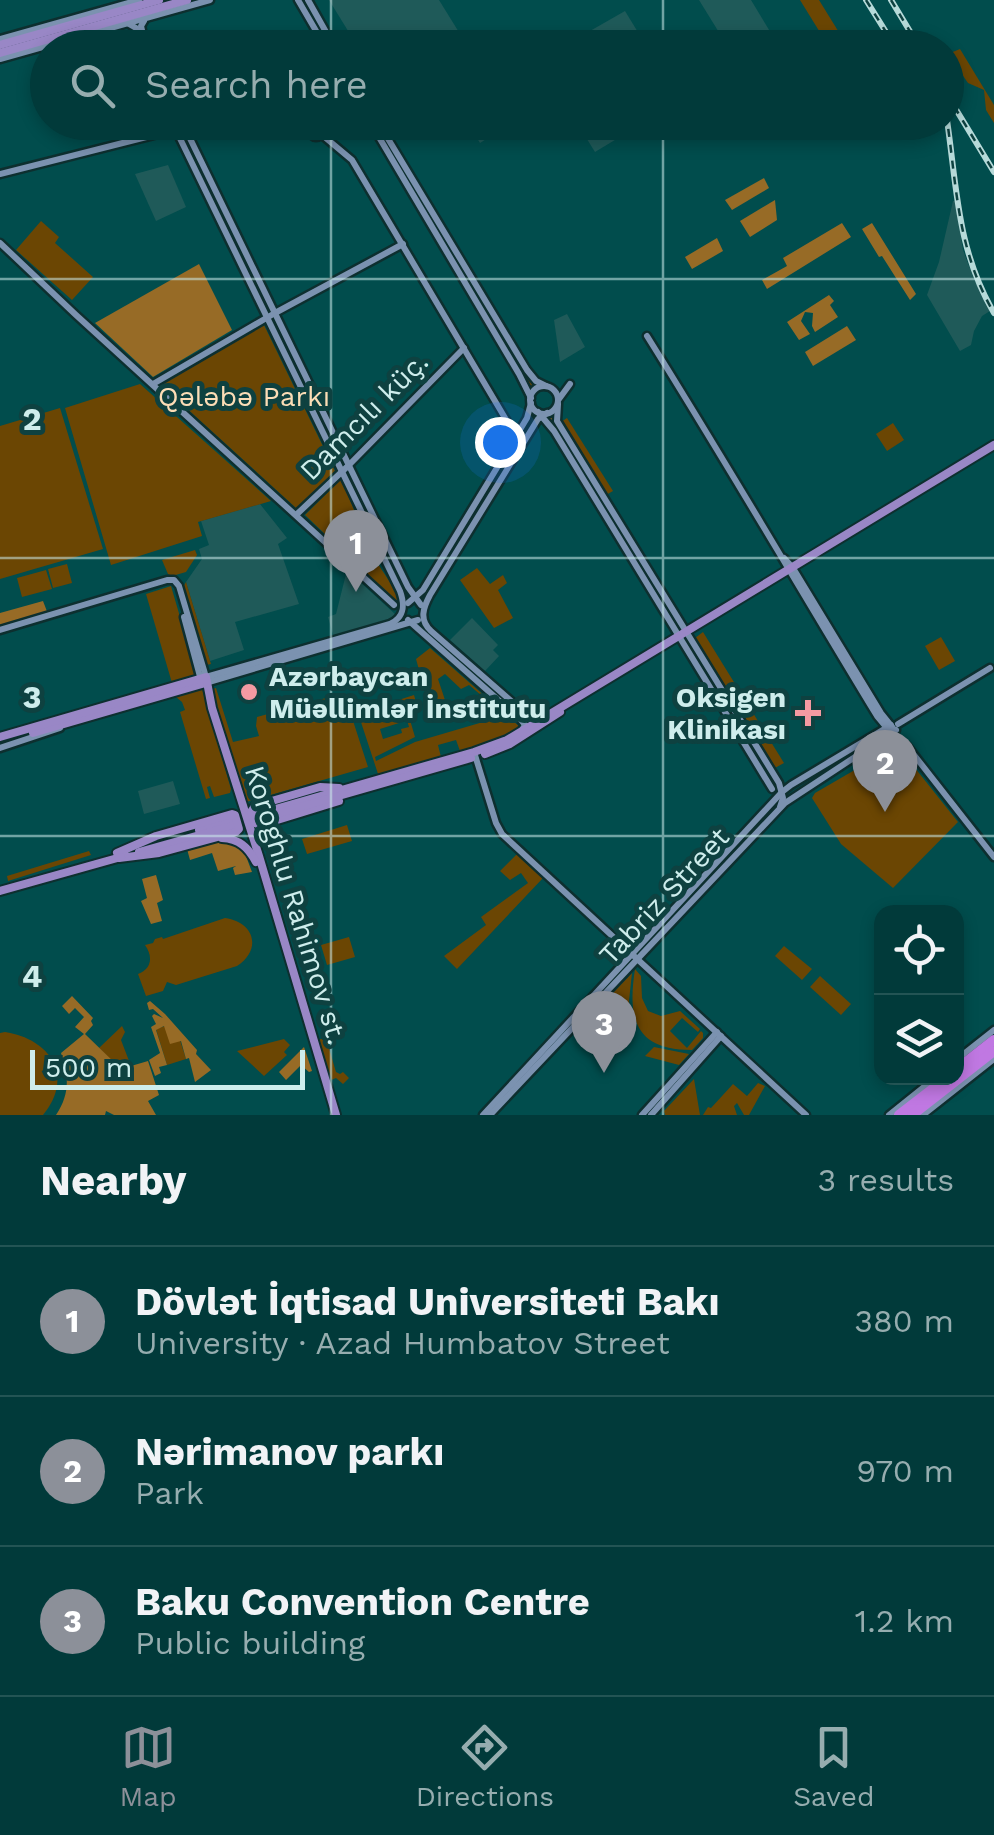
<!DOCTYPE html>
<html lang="en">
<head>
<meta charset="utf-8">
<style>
	:root { --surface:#013a3a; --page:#0b4142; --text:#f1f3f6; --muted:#96adaf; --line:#235454; --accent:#8c9099 }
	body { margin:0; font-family:"Work Sans",sans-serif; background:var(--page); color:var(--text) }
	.controls { position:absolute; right:30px; bottom:30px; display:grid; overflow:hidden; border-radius:20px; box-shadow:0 5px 15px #0003 }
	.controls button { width:90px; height:90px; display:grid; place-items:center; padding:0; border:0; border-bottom:2px solid var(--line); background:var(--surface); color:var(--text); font:50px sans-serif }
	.scale { position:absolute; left:30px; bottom:25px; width:275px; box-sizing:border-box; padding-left:10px; border:5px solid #ceedec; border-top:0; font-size:28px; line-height:35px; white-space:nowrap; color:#ceedec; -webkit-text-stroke:8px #0e4140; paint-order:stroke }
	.you { position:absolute; left:500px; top:442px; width:35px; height:35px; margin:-25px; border:8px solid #fff; border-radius:50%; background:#1a73e8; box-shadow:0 0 0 15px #1a73e833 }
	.badge { display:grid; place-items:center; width:65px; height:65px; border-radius:50%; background:var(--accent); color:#fff; font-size:32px; font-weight:700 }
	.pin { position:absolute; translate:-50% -82px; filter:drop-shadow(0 2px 5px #0008) }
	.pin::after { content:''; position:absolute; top:52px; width:35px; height:30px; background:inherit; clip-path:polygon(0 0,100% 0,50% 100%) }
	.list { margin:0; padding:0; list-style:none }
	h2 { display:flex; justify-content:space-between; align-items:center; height:130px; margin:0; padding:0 40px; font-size:42px }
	h2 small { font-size:32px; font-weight:400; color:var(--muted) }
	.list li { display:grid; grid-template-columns:65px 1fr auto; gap:30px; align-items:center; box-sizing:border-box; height:150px; padding:0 40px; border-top:2px solid var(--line) }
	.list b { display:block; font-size:38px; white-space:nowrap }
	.list p { margin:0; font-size:32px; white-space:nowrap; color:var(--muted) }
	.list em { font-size:32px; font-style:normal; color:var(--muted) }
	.icon { flex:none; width:55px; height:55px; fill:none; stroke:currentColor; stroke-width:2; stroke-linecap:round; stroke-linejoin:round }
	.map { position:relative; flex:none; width:994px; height:1115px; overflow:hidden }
	.search { position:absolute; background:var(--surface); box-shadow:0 5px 15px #0003; left:30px; right:30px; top:30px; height:110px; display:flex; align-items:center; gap:25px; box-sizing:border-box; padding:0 35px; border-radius:55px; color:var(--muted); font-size:38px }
	.sheet { height:580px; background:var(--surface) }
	nav { display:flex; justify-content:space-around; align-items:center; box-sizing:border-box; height:140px; border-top:2px solid var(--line); background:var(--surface); font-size:28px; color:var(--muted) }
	nav a { display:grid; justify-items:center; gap:5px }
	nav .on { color:var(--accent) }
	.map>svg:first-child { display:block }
	.built { fill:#1f5a59 }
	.green { fill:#6b4603 }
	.forest { fill:#976b26 }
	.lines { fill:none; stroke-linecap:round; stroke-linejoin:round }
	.primary-tunnel { stroke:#206565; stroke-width:8; stroke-dasharray:8 4; stroke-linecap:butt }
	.secondary-casing { stroke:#0d2f2f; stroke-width:11 }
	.primary-casing { stroke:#0d2f2f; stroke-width:12 }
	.highway-casing { stroke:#0d2f2f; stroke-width:15 }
	.secondary { stroke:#7b92b0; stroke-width:6 }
	.primary { stroke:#9987c6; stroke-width:8 }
	.highway { stroke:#c078e2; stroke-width:10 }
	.rail-casing { stroke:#b6dad9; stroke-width:6 }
	.rail { stroke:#0e4140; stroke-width:2.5; stroke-dasharray:8; stroke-linecap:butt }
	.grid { fill:none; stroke:#ceedec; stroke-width:2.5; stroke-opacity:0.55 }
	.poi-dot { fill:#f49aa2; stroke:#0e4140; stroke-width:4 }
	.labels { text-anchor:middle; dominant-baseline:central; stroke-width:10; stroke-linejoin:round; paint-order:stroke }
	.park-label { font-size:28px; fill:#fcddb6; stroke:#0e4140 }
	.street-label { font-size:28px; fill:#ceedec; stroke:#0e4140 }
	.poi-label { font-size:28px; font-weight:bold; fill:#ceedec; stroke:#0e4140; text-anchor:start }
	.grid-label { font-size:32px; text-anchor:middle; font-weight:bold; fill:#ceedec; stroke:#0e4140; stroke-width:10; stroke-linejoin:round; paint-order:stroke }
</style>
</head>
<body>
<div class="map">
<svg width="994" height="1115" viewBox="0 0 994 1115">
	<rect width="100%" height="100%" fill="#014d4d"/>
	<g class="built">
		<polygon points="329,0 439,0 465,42 455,47 358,47"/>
		<polygon points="699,0 751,0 777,43 769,47 728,47"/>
		<polygon points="625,11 647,47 562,47"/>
		<polygon points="511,123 480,143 468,123 511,122"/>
		<polygon points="577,123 643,123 595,152"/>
		<polygon points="168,165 186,207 156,221 135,174"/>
		<polygon points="953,201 955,201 963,250 974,279 990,311 982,316 974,331 971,345 960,351 927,295 939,262"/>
		<polygon points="567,314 585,347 560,362 554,320"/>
		<polygon points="260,504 287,538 278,544 299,604 235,622 244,650 210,661 186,582 202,559 199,549 209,545 201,521"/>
		<polygon points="347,570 396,615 392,620 334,638 328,617 336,614"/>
		<polygon points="472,618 498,645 493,650 499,656 485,671 450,640"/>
		<polygon points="173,781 180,804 144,814 138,791"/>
	</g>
	<g class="green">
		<polygon points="800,0 819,0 848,47 829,47"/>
		<polygon points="960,49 994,105 994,123 986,110 984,90 968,83 948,54"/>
		<polygon points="372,123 375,123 534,386 531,388"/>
		<polygon points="184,136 186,138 270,310 267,311"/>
		<polygon points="41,221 59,237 55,243 93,277 72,300 16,250"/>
		<polygon points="276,322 342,459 340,463 273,324"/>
		<polygon points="264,325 335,471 297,509 161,385"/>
		<polygon points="140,384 271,501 198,522 202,536 111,565 65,408"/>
		<polygon points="60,408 103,549 0,579 0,426"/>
		<polygon points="567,418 613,491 606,495 561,422"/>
		<polygon points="893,423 904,440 887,451 876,434"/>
		<polygon points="341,479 368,543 349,557 305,515"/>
		<polygon points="195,550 197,555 186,572 172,576 168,574 162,560"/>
		<polygon points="67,564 72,583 53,588 48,569"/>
		<polygon points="378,564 397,593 399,600 394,600 366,574"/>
		<polygon points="477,568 490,584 503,575 507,583 498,590 513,618 494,628 460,580"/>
		<polygon points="46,570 52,589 22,597 17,578"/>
		<polygon points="186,582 211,664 206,665 182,589"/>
		<polygon points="171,586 197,675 172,683 146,594"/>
		<polygon points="703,632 784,763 773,769 695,638"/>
		<polygon points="941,637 955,661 939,670 925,646"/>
		<polygon points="430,648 520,727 501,738 460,751 456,740 438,745 441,757 379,777 358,713 414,695 418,709 397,716 399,723 380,729 383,739 402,733 401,729 409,727 407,720 410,720 415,737 375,757 376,761 415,742 483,722 478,702 482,696 469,685 461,689 445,674 438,679 445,700 429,706 416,659"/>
		<polygon points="216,688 233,742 259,736 256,726 257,717 344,693 368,767 246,802 212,689"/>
		<polygon points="199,689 202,689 231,789 230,793 214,797 210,786 207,787 210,798 206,799 180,712 185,710 182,702 176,697"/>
		<polygon points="897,750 903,753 958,822 893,888 841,844 812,798 815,793 853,771"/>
		<polygon points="347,825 352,841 307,854 302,839"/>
		<polygon points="89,851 91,855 8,881 7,876"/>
		<polygon points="517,854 543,878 457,969 444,956 486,925 481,917 528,883 521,873 510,880 500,871"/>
		<path d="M225 918C255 922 262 950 237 966L176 985 167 982 163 991 146 996 138 974C152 969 153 956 145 945L153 943 155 939 162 937 163 939Z"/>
		<polygon points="349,937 355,957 327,965 321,945"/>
		<polygon points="784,946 812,969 802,980 775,956"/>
		<path d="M635 969 641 976 642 998 648 1011 661 1016 680 1011 700 1029 698 1032 682 1018 670 1031 687 1048 701 1031 703 1033V1038L692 1050C636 1050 627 1020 635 969Z"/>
		<polygon points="632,973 629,1001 631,1017 617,1032 613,993"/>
		<polygon points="820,976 851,1004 841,1015 810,987"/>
		<polygon points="122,1026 125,1032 121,1040 131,1066 118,1067 99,1048"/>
		<polygon points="165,1026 180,1040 186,1059 167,1065 156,1029"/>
		<path d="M5 1032C50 1039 75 1076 43 1115H0V1033Z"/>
		<polygon points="326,1038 336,1072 340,1074 343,1072 349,1078 343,1084 336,1078 329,1081 317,1040"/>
		<polygon points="284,1039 290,1045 284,1052 287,1055 264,1076 237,1051"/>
		<polygon points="654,1047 689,1054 679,1065 645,1056"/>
		<polygon points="694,1079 700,1115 665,1115 664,1111"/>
		<polygon points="758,1083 765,1086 749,1115 744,1115 737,1103 734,1106 737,1115 703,1115 708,1107 711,1108 733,1084 747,1096"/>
	</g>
	<g class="forest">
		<polygon points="764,178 769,188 732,210 725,200"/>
		<polygon points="775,200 777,220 750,237 740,221"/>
		<polygon points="842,223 851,237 767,289 762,280 787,266 783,258"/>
		<polygon points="872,223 916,294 910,300 882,256 879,257 862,229"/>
		<polygon points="717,238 723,251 692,269 685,257"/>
		<polygon points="199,264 232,330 153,377 95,323"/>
		<polygon points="829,295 834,301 830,305 838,317 815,332 812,326 813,313 805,312 801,321 810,334 799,340 787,322"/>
		<polygon points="847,326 856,340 813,366 805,352"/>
		<polygon points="553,415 554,421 679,626 676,627 548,418"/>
		<polygon points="43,601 48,614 0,628 0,613"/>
		<path d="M214 842C243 839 244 851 252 872L235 875 233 868 236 866 218 871 212 853 190 860 187 849Z"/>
		<polygon points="156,875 163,900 157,903 162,921 151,924 141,901 147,898 142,879"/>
		<path d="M72 996 93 1018 91 1021 93 1025 85 1034 118 1066H131L148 1061 159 1095 148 1101 156 1115H114L106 1111 105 1115H56C70 1094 69 1076 61 1053L84 1034 75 1027 84 1017 75 1008 69 1014 62 1006Z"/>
		<polygon points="150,1001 165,1014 197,1050 196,1054 211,1070 195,1082 189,1058 186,1059 181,1041 170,1044 164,1026 156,1030 167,1065 159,1067 161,1073 155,1076 149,1060 160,1053 151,1027 156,1024 152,1016 154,1014 163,1018 153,1009 149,1010 147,1003"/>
		<polygon points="304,1047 312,1071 309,1072 301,1065 286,1080 279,1072"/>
	</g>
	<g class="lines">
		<polyline class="primary-tunnel" points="235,825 259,819"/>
		<defs>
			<g id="secondary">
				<polyline points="298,0 326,48"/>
				<polyline points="308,0 335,48"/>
				<polyline points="144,21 141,26 146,48"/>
				<polyline points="129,24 136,28 141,48"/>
				<polyline points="0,39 139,0"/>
				<polyline points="0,59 210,0"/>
				<polyline points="182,122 408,587 421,605"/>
				<polyline points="297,122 312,129"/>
				<polyline points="370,122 519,374 531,398"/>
				<polyline points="378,122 527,370 536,381 546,386"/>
				<circle cx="316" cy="132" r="5"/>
				<polyline points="321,134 352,160 511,428 518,433"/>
				<polyline points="0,174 178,129"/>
				<polyline points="0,243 76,315 394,605"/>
				<path d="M647 336C726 462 800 589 877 716L892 734 908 748"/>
				<polyline points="153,384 275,313 403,244"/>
				<circle cx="544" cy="400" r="14"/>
				<polyline points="559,399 570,384"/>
				<polyline points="558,404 557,421 779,783 783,798 780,807"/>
				<polyline points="538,412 554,431 772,789"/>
				<polyline points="296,515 349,465 464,348"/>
				<polyline points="784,558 793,568 881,713 893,728"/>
				<polyline points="408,603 423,590 518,433 527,418 531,403"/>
				<polyline points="184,617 202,684 418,620"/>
				<polyline points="408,620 521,720 525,725 522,730"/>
				<path d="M0 630 167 580H174L179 586 206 677 390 624C405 617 405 605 400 591L172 122"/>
				<path d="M544 716 533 718 526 714 431 631C419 620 423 608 430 595L538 419 547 413"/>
				<polyline points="898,724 990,668"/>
				<polyline points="907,746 994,857"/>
				<polyline points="0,748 60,728"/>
				<polyline points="474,752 496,823 502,834 806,1115"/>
				<polyline points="956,1060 994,1030"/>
				<polyline points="483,1115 782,792 791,785 891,725"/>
				<polyline points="490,1115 785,803 896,730"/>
				<polyline points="642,1115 717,1032"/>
				<polyline points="651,1115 721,1036"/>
				<polyline points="889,1115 935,1078"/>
				<polyline points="923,1115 994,1059"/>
			</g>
			<g id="primary">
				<polyline points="0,45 159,0"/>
				<polyline points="0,53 187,0"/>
				<polyline points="33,733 202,684"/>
				<polyline points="0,737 206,677 212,708 259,856 336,1115"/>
				<polyline points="485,754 510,744 560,712"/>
				<polyline points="339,801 261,825 255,823 251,812 255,806 320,787 339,788"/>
				<polyline points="258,814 474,752 507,740 994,445"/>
				<polyline points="269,816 471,758"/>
				<polyline points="199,830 233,820"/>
				<path d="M222 838C239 839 248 847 256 862"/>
				<polyline points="139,852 235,825"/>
				<polyline points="117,853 156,836 232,814 235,815 239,829 236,832 159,853 119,858"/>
				<polyline points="0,891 121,857"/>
			</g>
			<g id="highway">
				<polyline points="956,1070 994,1040"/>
				<polyline points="899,1115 947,1078"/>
				<polyline points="912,1115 994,1051"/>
			</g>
		</defs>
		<use href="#secondary" class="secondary-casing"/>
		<use href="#primary" class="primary-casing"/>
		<use href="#highway" class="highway-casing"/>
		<use href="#secondary" class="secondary"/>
		<use href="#primary" class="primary"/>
		<use href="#highway" class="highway"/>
		<defs>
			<g id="rail">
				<polyline points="866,0 896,48"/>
				<polyline points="891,0 920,48"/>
				<polyline points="946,93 994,172"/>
				<path d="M946 113C957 185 956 248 994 313"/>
			</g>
		</defs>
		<use href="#rail" class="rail-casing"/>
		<use href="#rail" class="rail"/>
	</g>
	<path class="grid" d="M331 0V48M663 0V48M331 122V1115M663 122V1115M0 279H994M0 558H994M0 836H994"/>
	<g class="poi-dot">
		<circle cx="249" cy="692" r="10"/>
		<path d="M803 698h10v10h10v10h-10v10h-10v-10h-10v-10h10z"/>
	</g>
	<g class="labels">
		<g class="park-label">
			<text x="244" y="396">Qələbə Parkı</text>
		</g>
		<g class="street-label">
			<text transform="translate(364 416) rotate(-45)">Damcılı küç.</text>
			<text transform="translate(664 896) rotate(-47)">Tabriz Street</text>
			<text transform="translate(296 905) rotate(73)">Koroghlu Rahimov st.</text>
		</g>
		<g class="poi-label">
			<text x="269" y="676">Azərbaycan<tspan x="269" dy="32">Müəllimlər İnstitutu</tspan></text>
			<text x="786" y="697" text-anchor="end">Oksigen<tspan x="786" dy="32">Klinikası</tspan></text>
		</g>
	</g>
	<g class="grid-label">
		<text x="32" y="430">2</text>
		<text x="32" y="708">3</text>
		<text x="32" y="987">4</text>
	</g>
</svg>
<div class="controls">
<button><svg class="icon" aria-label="locate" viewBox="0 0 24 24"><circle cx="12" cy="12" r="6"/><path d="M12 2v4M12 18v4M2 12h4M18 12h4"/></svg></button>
<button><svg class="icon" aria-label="layers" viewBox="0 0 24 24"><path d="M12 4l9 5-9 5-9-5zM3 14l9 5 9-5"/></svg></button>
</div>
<div class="scale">500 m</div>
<div class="you"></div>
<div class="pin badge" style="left:356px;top:592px">1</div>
<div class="pin badge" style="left:885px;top:812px">2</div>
<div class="pin badge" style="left:604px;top:1073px">3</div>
<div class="search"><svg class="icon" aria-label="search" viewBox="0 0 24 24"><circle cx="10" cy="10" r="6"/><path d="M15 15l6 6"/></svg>Search here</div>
</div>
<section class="sheet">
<h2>Nearby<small>3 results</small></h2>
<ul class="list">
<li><span class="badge">1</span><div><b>Dövlət İqtisad Universiteti Bakı</b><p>University · Azad Humbatov Street</p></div><em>380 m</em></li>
<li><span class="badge">2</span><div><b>Nərimanov parkı</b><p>Park</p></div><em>970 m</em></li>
<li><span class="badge">3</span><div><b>Baku Convention Centre</b><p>Public building</p></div><em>1.2 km</em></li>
</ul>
</section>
<nav>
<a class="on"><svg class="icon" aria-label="map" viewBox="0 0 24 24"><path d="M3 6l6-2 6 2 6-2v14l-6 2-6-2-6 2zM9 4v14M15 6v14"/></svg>Map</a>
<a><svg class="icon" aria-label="directions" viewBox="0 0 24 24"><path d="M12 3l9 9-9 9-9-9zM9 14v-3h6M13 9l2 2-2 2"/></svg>Directions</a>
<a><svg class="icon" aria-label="saved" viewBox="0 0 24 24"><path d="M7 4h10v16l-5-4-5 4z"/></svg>Saved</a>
</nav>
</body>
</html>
